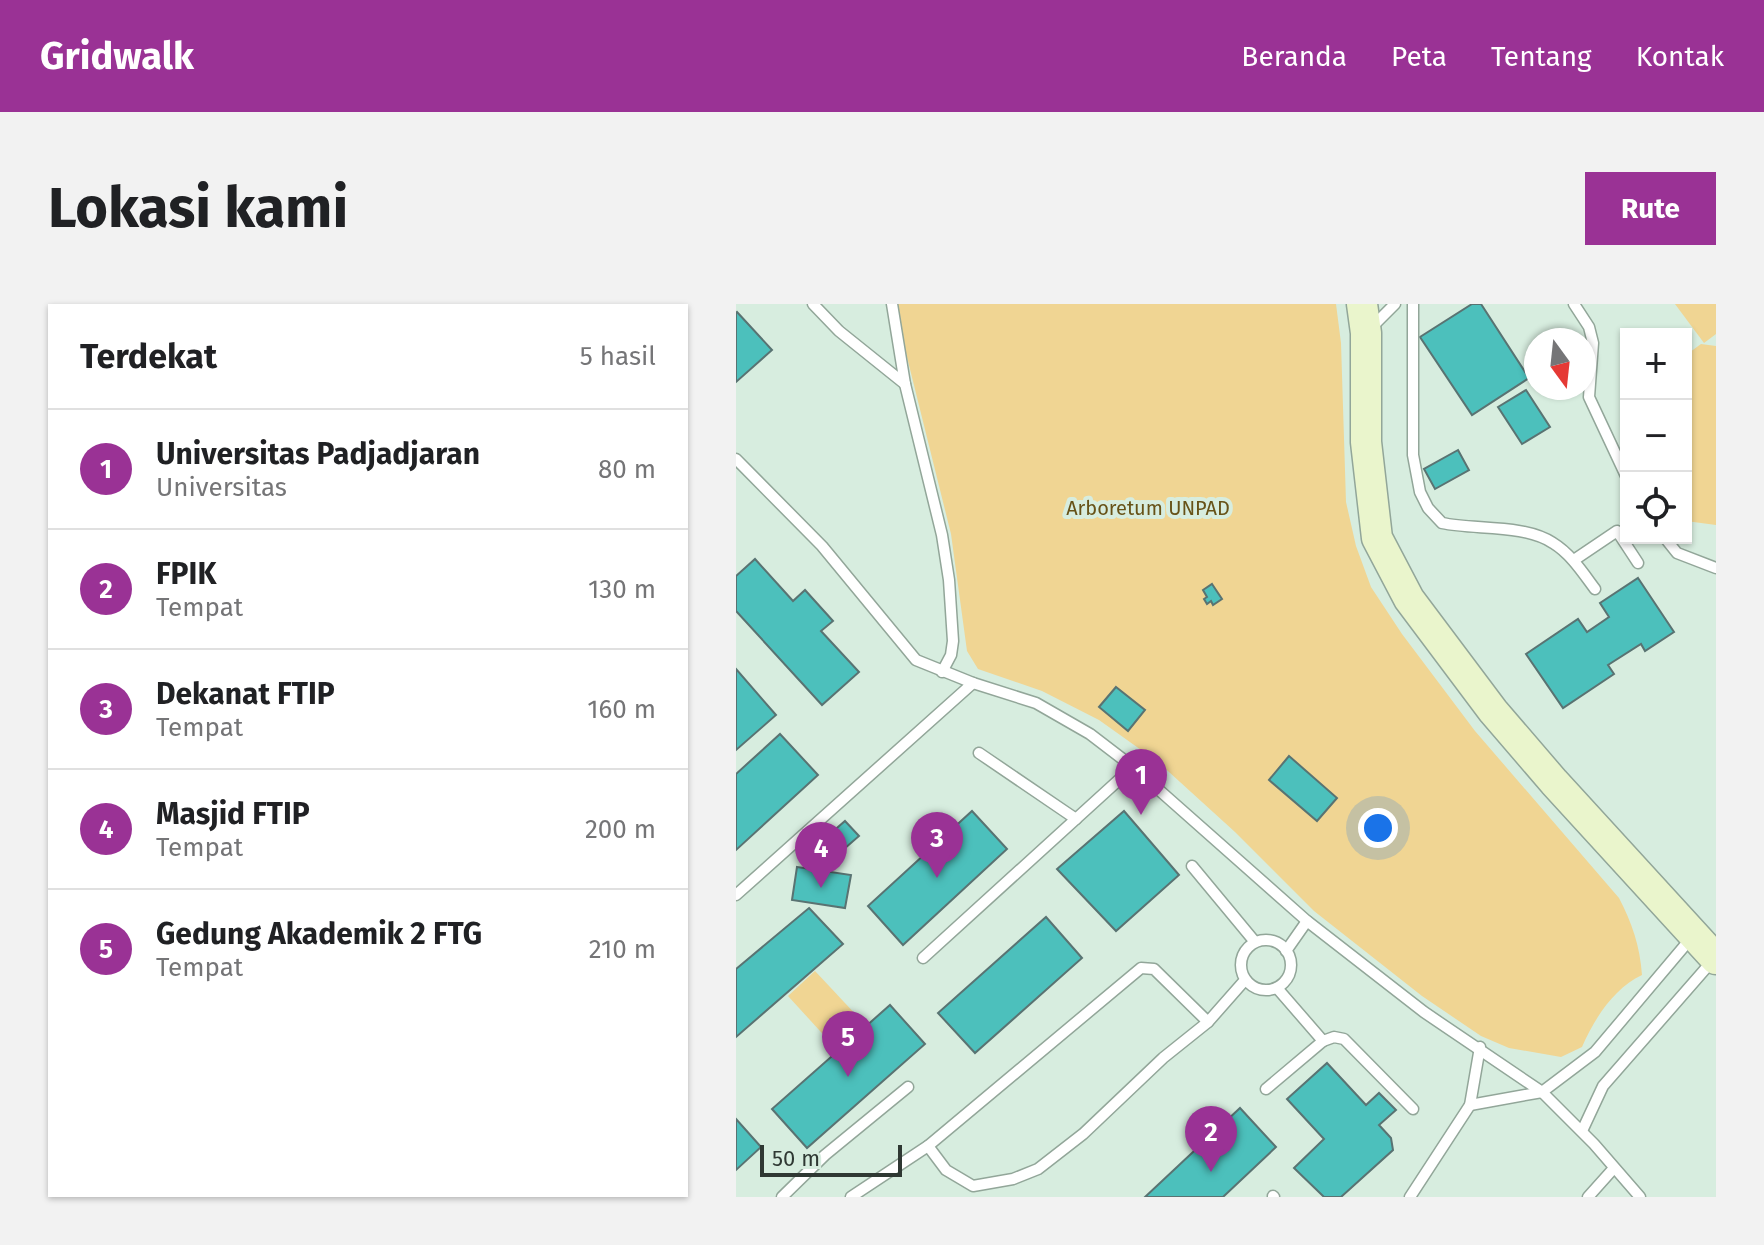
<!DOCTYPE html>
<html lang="id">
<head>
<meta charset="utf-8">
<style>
	:root { --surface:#fff; --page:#f2f2f2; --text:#202124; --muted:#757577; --line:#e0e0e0; --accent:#9a3295 }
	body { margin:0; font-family:"Fira Sans",sans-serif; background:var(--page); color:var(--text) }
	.controls { position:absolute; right:24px; top:24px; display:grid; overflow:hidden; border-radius:0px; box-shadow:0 2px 6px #0004 }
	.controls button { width:72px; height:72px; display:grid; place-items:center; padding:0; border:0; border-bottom:2px solid var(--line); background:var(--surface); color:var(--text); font:40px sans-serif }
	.compass { position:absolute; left:788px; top:24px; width:72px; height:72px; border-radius:50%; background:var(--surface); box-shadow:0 2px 6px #0004; rotate:165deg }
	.scale { position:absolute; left:24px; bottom:20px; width:142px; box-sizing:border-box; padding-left:8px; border:4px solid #2f3833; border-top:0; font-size:22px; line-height:28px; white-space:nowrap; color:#2f3833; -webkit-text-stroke:6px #d7eddf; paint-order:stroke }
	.you { position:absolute; left:642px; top:524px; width:28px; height:28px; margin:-20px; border:6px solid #fff; border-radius:50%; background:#1a73e8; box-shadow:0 0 0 12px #1a73e833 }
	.badge { display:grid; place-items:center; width:52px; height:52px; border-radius:50%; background:var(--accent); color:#fff; font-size:26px; font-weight:700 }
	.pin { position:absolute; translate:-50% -66px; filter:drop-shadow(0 2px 4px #0008) }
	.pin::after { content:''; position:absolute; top:42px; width:28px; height:24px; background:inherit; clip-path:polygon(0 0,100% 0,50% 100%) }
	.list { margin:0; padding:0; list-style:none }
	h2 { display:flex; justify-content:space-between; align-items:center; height:104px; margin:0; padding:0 32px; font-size:34px }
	h2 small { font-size:26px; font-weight:400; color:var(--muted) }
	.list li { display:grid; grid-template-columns:52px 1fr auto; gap:24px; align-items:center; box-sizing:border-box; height:120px; padding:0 32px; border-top:2px solid var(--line) }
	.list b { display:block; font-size:30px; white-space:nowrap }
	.list p { margin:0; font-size:26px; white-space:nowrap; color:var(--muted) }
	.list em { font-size:26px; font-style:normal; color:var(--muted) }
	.icon { flex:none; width:44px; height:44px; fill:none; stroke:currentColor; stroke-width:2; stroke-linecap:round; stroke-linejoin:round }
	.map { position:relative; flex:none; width:980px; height:893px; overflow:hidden; border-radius:0px }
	header { display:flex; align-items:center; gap:48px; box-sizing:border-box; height:112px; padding:0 40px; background:var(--accent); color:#fff }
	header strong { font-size:38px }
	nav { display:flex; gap:44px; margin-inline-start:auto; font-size:28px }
	.intro { display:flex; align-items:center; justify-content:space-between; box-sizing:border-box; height:192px; padding:0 48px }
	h1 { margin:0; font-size:56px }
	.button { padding:20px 36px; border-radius:0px; background:var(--accent); color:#fff; font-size:28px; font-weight:700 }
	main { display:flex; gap:48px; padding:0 48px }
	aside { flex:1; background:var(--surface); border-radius:0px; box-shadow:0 2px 6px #0004 }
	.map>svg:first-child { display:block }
	.green { fill:#f0d593 }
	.building { fill:#4cc0bc; stroke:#597372; stroke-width:2 }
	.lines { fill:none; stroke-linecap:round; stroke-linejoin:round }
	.service-casing { stroke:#92a699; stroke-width:13 }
	.secondary-casing { stroke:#92a699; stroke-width:33 }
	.service { stroke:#fff; stroke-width:10 }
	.secondary { stroke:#eaf5cc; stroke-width:30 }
	.labels { text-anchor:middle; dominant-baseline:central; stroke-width:8; stroke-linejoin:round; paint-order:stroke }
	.park-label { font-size:20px; fill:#675217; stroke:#d7eddf }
</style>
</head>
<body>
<header>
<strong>Gridwalk</strong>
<nav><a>Beranda</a><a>Peta</a><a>Tentang</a><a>Kontak</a></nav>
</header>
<div class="intro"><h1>Lokasi kami</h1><a class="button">Rute</a></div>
<main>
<aside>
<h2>Terdekat<small>5 hasil</small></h2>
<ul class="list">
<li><span class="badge">1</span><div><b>Universitas Padjadjaran</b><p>Universitas</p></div><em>80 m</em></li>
<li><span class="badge">2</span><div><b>FPIK</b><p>Tempat</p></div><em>130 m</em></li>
<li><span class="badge">3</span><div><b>Dekanat FTIP</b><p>Tempat</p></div><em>160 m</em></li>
<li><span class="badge">4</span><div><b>Masjid FTIP</b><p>Tempat</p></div><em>200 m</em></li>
<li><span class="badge">5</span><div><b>Gedung Akademik 2 FTG</b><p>Tempat</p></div><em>210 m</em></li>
</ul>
</aside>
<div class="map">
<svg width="980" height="893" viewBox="0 0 980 893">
	<rect width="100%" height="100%" fill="#d7eddf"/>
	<g class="green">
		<path d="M161 0H600L605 39 610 198 620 242 635 283 666 330 739 427 883 594C896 619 904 642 906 671 878 684 858 715 846 743L825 753 773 744 745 732 686 692 578 607 499 528 422 458 363 416 306 387 242 365 231 347 215 230 167 37Z"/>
		<polygon points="939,0 980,0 980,30 968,39"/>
		<polygon points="965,40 980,42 980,221 950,217 950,51"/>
		<polygon points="79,667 123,714 95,739 52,692"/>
	</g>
	<g class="building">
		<polygon points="736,0 745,0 793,74 736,111 684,33"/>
		<polygon points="1,8 36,46 0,78 0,9"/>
		<polygon points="790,86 814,123 786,140 762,103"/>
		<polygon points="722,146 733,166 699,185 688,165"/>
		<polygon points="19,255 57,297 69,286 97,317 85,327 123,368 86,401 0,307 0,272"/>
		<polygon points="902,274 938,328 909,347 905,340 872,361 878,370 827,404 790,350 842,315 851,328 873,313 864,299"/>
		<polygon points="476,280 486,295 477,301 475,297 471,300 468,295 471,293 467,286"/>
		<polygon points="0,365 40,411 0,446"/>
		<polygon points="380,383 409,406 392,427 363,403"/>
		<polygon points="44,430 82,471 0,546 0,470"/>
		<polygon points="553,452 601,494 581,517 533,476"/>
		<polygon points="236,507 271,545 167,641 132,602"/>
		<polygon points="388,507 443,571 380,627 321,565"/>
		<polygon points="109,517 123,532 93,558 79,543"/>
		<polygon points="61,563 115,571 109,604 56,596"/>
		<polygon points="73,604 107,640 0,733 0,665"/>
		<polygon points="310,613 346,654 239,749 202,709"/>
		<polygon points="154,701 189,740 71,844 36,805"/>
		<polygon points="591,759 630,801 643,789 660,806 643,821 655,834 657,846 605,893 588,893 558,864 588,835 551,795"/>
		<polygon points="504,804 540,843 487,893 409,893"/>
		<polygon points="0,815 25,843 0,866"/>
	</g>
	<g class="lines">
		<defs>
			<g id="service">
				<polyline points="77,0 103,27 169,80"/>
				<polyline points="156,0 169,80 206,231 213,276 217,337 215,351 206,368"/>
				<path d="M677 0V151L684 188 692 204 706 219C739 226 788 220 817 239 835 250 847 269 859 285"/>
				<polyline points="838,0 853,23 857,39 853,93 890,172"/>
				<polyline points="634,25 659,0"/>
				<polyline points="0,155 86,242 180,356 237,379 0,591"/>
				<polyline points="929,234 941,249 980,264"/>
				<polyline points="838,256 881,227 902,259"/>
				<polyline points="237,379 300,399 354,430 397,463 571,617 688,708 806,788 858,840 904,893"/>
				<polyline points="243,449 340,515"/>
				<polyline points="456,562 519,638"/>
				<circle cx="530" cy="661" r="25"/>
				<polyline points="550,647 571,617"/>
				<polyline points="187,654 397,463"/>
				<polyline points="541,684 587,737 598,733 608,735 677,805"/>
				<polyline points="530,785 587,737"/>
				<polyline points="734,801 806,788 859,748 956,633"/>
				<polyline points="846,827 867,782 978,655"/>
				<polyline points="192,842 210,866 237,882 277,875 302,865 347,830 427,754 472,718"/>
				<polyline points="537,892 538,893"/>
				<polyline points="46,893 89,851 172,783"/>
				<polyline points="115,893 192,842 405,664 418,665 472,718 509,676"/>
				<polyline points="674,893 734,801 744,743"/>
				<polyline points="852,893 878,864"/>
			</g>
			<polyline id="secondary" points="626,0 630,29 630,138 641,234 673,295 757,407 818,478 980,655"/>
		</defs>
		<use href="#service" class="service-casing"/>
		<use href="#secondary" class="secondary-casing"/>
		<use href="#service" class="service"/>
		<use href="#secondary" class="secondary"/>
	</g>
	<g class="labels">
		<g class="park-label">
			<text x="412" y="204">Arboretum UNPAD</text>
		</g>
	</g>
</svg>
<div class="controls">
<button>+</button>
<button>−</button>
<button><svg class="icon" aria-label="locate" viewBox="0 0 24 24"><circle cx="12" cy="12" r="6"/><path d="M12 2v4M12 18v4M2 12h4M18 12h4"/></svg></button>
</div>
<svg class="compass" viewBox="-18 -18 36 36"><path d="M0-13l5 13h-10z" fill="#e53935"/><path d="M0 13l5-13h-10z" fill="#757577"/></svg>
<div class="scale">50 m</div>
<div class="you"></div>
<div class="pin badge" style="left:405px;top:511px">1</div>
<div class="pin badge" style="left:475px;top:868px">2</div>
<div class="pin badge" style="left:201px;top:574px">3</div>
<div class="pin badge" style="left:85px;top:584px">4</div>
<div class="pin badge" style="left:112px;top:773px">5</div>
</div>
</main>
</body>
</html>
